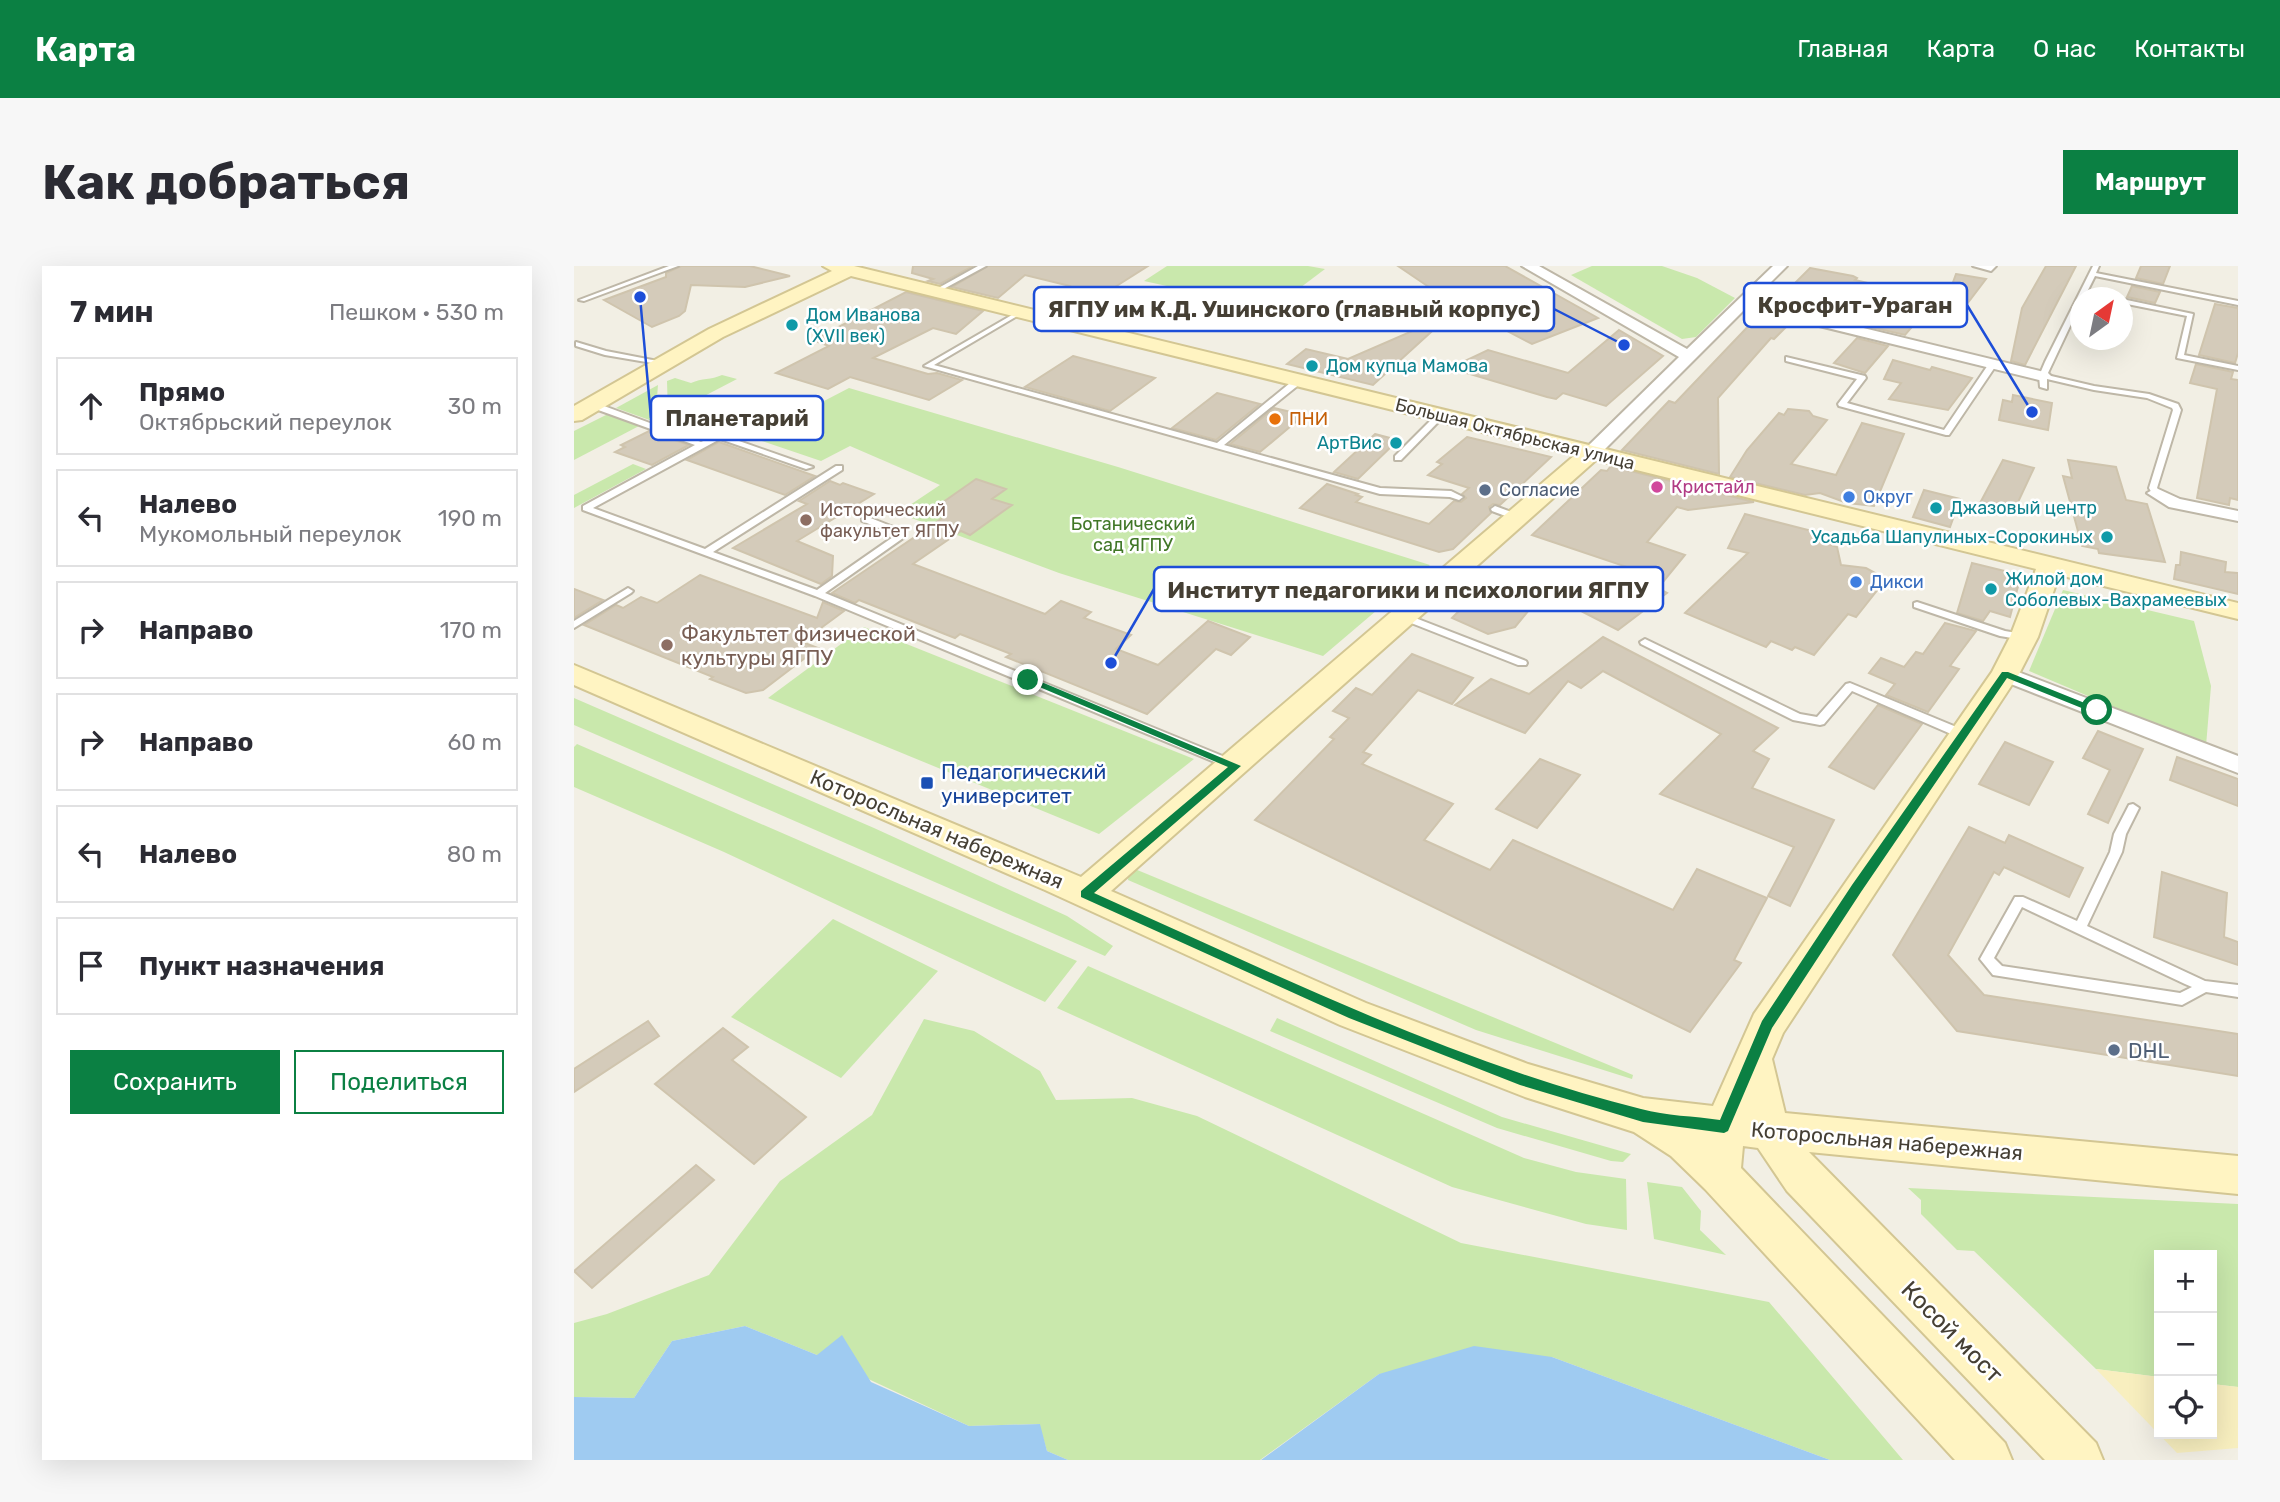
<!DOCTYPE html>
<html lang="ru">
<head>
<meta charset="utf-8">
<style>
	:root { --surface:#fff; --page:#f7f7f7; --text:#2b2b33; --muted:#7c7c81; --line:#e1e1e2; --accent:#0b8043 }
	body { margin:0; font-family:Rubik,sans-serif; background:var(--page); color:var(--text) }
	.controls { position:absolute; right:21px; bottom:21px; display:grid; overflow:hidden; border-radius:0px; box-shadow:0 7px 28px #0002 }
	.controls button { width:63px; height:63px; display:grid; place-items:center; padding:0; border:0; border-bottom:2px solid var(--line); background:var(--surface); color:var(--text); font:35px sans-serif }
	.compass { position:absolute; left:1496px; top:21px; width:63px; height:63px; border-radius:50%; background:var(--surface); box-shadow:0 7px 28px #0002; rotate:33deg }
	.stop { position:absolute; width:21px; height:21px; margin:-16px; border:5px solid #0b8043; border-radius:50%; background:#fff }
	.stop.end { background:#0b8043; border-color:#fff; box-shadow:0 2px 7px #0008 }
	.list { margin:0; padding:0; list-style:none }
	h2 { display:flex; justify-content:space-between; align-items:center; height:91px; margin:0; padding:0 28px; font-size:30px }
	h2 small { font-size:23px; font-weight:400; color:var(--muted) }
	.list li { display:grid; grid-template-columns:46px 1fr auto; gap:21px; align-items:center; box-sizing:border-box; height:98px; margin:0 14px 14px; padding:0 14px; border:2px solid var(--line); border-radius:0px }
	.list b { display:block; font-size:26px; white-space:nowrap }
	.list p { margin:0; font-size:23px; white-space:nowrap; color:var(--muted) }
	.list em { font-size:23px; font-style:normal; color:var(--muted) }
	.actions { display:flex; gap:14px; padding:21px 28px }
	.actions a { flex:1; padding:16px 0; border:2px solid var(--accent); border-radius:0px; text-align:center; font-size:24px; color:var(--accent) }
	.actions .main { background:var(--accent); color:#fff }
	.icon { flex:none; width:38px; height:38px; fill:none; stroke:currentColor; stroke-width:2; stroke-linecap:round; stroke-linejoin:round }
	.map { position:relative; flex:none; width:1664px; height:1194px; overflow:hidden; border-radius:0px }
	header { display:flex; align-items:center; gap:42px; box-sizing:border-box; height:98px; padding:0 35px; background:var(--accent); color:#fff }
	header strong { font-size:33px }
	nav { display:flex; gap:38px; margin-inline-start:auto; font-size:24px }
	.intro { display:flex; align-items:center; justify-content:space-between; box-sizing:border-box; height:168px; padding:0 42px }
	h1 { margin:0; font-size:49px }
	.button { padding:18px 32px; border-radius:0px; background:var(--accent); color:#fff; font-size:24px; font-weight:700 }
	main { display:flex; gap:42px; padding:0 42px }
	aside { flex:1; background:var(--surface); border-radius:0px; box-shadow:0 7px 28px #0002 }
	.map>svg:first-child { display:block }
	.green { fill:#c9e8ac }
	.sand { fill:#f8efbf }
	.water { fill:#9fcbf1 }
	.building { fill:#d4cbba; stroke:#cfc4ad; stroke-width:2 }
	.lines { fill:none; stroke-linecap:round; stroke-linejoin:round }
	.lane-casing { stroke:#beb7a7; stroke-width:4 }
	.street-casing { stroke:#beb7a7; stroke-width:4 }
	.secondary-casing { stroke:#d3c693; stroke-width:4 }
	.lane { fill:#fff; fill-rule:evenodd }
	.street { fill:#fff; fill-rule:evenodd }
	.secondary { fill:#fff4c2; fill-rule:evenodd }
	.route { fill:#0b8043 }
	.culture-dot { fill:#0f9aa8; stroke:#fff; stroke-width:2.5 }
	.food-dot { fill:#e8710a; stroke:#fff; stroke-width:2.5 }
	.hotel-dot { fill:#d1479c; stroke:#fff; stroke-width:2.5 }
	.service-dot { fill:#5c6f8a; stroke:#fff; stroke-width:2.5 }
	.shop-dot { fill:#3f7fe0; stroke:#fff; stroke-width:2.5 }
	.education-dot { fill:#8d6e63; stroke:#fff; stroke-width:2.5 }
	.transit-dot { fill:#1a4fb4; stroke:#fff; stroke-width:2.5 }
	.labels { text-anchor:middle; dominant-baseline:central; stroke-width:5; stroke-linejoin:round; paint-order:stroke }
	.far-culture-label { font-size:18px; fill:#0d838f; stroke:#fff; text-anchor:start }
	.far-food-label { font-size:18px; fill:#c56008; stroke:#fff; text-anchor:start }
	.far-street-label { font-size:18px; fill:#453f34; stroke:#fff }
	.far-hotel-label { font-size:18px; fill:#b23c85; stroke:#fff; text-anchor:start }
	.far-service-label { font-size:18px; fill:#4e5e75; stroke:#fff; text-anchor:start }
	.far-shop-label { font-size:18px; fill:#366cbe; stroke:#fff; text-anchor:start }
	.far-education-label { font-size:18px; fill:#785e54; stroke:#fff; text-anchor:start }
	.far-park-label { font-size:18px; fill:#417727; stroke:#fff }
	.education-label { font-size:21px; fill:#785e54; stroke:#fff; text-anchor:start }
	.transit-label { font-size:21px; fill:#164399; stroke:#fff; text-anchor:start }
	.street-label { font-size:21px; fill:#453f34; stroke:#fff }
	.service-label { font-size:21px; fill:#4e5e75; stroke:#fff; text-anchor:start }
	.near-street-label { font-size:24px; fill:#453f34; stroke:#fff }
	.leader { fill:none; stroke:#1d4ed8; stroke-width:2.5 }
	.callout-dot { fill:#1d4ed8; stroke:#fff; stroke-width:2.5 }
	.callout { fill:#fff; stroke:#1d4ed8; stroke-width:2.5 }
	.callout-label { font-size:23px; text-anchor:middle; font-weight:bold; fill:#453f34 }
</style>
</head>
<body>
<header>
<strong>Карта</strong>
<nav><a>Главная</a><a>Карта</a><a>О нас</a><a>Контакты</a></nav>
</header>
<div class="intro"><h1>Как добраться</h1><a class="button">Маршрут</a></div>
<main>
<aside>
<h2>7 мин<small>Пешком · 530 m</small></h2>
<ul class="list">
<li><svg class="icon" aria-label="ahead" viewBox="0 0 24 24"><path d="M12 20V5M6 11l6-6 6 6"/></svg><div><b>Прямо</b><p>Октябрьский переулок</p></div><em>30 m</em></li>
<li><svg class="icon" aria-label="left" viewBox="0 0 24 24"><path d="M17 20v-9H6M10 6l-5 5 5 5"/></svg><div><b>Налево</b><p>Мукомольный переулок</p></div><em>190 m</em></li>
<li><svg class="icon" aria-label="right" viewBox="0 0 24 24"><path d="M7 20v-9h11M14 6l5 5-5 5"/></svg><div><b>Направо</b></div><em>170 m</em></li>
<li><svg class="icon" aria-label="right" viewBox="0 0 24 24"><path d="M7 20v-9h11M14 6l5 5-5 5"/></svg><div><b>Направо</b></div><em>60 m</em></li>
<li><svg class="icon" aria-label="left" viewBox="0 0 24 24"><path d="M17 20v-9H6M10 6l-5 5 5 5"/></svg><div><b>Налево</b></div><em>80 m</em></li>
<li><svg class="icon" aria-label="arrive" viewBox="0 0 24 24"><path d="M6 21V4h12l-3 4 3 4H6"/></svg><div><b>Пункт назначения</b></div></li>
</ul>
<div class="actions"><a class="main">Сохранить</a><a>Поделиться</a></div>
</aside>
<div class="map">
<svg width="1664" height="1194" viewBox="0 0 1664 1194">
	<rect width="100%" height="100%" fill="#f2efe4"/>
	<g class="green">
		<polygon points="593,0 734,0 751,3 698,43 570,15"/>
		<polygon points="1018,0 1088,0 1123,12 1161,32 1122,71 1108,73 997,9"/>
		<path d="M148 109 163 113 94 149 93 115 101 112 117 117C128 112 137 114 148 109Z"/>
		<polygon points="84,119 81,156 42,142"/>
		<polygon points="275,122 544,201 856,299 749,390 485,307 324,247 366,219 276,180 247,195 179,172"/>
		<polygon points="34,148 65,160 0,194 0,165"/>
		<polygon points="59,198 72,203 0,242 0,229"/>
		<polygon points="1489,324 1620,355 1637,420 1632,480 1455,405"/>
		<polygon points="290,361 620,493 525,568 194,432"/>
		<polygon points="0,432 300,562 493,650 539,680 531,690 0,459"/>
		<polygon points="3,478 503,695 471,736 150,586 0,521 0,481"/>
		<polygon points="556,601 1059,809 1058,813 902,764 554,614"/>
		<polygon points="259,653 364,705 267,812 157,751"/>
		<polygon points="514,700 950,892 1002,906 1052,913 1053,964 1012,958 878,921 483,742"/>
		<polygon points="703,752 928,851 1057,888 1049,896 1037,895 923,862 696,765"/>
		<polygon points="350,753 400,765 466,805 482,834 558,832 623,850 887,977 1195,1036 1329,1194 1256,1194 978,1091 805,1108 686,1194 494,1194 473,1185 465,1158 395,1160 243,1089 171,1060 98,1075 60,1132 0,1131 0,1057 33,1048 135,1009 206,915 298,849"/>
		<polygon points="1073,916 1108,921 1127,945 1126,964 1152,989 1080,973"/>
		<polygon points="1334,922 1664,938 1664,1121 1638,1118 1638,989 1585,989 1585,1111 1522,1103 1400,985 1383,984 1347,948 1347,934"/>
	</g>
	<polygon class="sand" points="1522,1103 1585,1111 1585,1168 1638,1168 1638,1118 1664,1121 1664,1182 1603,1187"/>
	<g class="water">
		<polygon points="171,1060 243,1089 268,1069 297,1116 395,1160 466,1158 473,1185 494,1194 0,1194 0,1131 60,1132 98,1075"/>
		<polygon points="900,1080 978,1091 1256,1194 687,1194 805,1108"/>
	</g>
	<g class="building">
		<polygon points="107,0 176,0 216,10 171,21 117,19 111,45 105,50 78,61 30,34 92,11 92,7"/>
		<polygon points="339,0 399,0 366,18 354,15 359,13 338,7"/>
		<polygon points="414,0 574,0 522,33 505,26 496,20 451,9 424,32 378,21"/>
		<polygon points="824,0 931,0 1024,52 958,78 874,34"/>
		<polygon points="1472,0 1502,0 1451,99 1437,95 1448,42"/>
		<polygon points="1567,0 1596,0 1589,18 1562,12"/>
		<polygon points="1236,2 1279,10 1283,12 1281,14 1362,33 1331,69 1279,57 1262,48 1231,40 1228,44 1200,38"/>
		<polygon points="1382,8 1412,13 1390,42 1371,38"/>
		<polygon points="1558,20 1586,26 1581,37 1553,31"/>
		<polygon points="332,26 409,45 382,68 359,62 299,92 354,108 363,107 388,114 355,134 276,111 254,123 202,107 255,80 239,74"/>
		<polygon points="1641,38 1664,42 1664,87 1661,97 1625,89"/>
		<polygon points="1189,49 1217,56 1200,73 1197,72 1144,132 1145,208 1048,184 1095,135 1101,137 1184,50"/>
		<polygon points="866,53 868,56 799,119 713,98 732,83 774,93"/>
		<polygon points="1045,64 1089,90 1032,140 989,127 982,133 973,131 876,102 914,84 994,107"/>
		<polygon points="1283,72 1314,80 1291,107 1260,97"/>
		<polygon points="499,90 581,112 536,145 451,121"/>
		<polygon points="1319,94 1356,104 1358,101 1398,112 1374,144 1315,133 1327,117 1310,113"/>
		<polygon points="1622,98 1659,106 1657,113 1664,114 1664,234 1656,232 1655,239 1623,232 1643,123 1616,117"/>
		<polygon points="643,127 686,138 642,174 598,162"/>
		<polygon points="1439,129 1478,137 1474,164 1425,154 1429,134 1438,136"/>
		<polygon points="700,142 730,149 686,186 656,178"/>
		<polygon points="1214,143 1235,145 1239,150 1253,154 1217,198 1262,209 1288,157 1330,168 1300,240 1273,237 1246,227 1231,229 1156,211 1173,184 1205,147 1210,149"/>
		<polygon points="75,165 115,179 78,199 41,186 51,181 47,179"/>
		<polygon points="801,168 824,174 784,213 760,206"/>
		<polygon points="893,171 977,191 926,239 919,238 915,241 917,247 879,283 865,286 726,242 753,218 784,228 782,229 788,231 782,236 855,258 880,235 887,236 892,232 888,228 895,222 854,209 868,198 863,196"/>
		<polygon points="145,176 241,210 211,229 113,194"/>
		<polygon points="1429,194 1460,202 1438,249 1405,239"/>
		<polygon points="1494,194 1542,201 1552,234 1573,238 1591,296 1525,287 1524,283 1508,280 1489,210 1498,212"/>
		<polygon points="1037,200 1180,236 1114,244 1103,241 1073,276 1111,289 1084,322 1093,327 1044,364 1009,346 1065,305 958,269 1027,204 1033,205"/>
		<polygon points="402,213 432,223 418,233 438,239 396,269 387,265 339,298 471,348 487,335 517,346 510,352 557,369 542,383 584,399 634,355 676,371 657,389 642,383 573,448 432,391 437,388 386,368 381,372 285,334 281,337 258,327 370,251 355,246"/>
		<polygon points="256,215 266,219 269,217 300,228 223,275 259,290 258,310 247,318 159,282 233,238 225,235"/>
		<polygon points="1350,224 1386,233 1376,261 1339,251"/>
		<polygon points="1171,248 1246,267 1247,275 1263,281 1267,299 1292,302 1303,308 1309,317 1282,351 1274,348 1240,389 1221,381 1218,384 1197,375 1192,381 1111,347 1174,287 1154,282"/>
		<polygon points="1607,286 1652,296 1651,306 1664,307 1664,328 1600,313 1602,299 1606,299"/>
		<polygon points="1398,297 1447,309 1436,351 1416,345 1409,355 1383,347"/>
		<polygon points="126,309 243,352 249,336 270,345 228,376 244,382 189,424 172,427 136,413 139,411 10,359 42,339 49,342 67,331 83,337"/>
		<polygon points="920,310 969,327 941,361 914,368 878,352"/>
		<polygon points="0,323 29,334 0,352"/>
		<polygon points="1371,357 1402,365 1376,400 1385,403 1354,446 1312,429 1321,418 1295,407 1307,392 1330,401 1342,386 1349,388"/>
		<polygon points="1029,371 1204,462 1179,485 1195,493 1178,522 1260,554 1216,640 1194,630 1220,581 1086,528 1147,468 1029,405 1007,422 994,415 951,467 881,439 917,413 955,428"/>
		<polygon points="838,388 899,412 878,438 844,424 789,486 797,489 788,498 879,538 850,574 916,604 939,574 1099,644 1123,603 1193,632 1160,694 1167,697 1116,766 681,554 760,473 756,471 775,452 759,445 782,422 798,429"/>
		<polygon points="1304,439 1348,458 1300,523 1255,501"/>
		<polygon points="1524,465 1569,483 1534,557 1514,548 1536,504 1509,492"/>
		<polygon points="1431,476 1479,496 1455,539 1405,518"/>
		<polygon points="1603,491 1664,513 1664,540 1596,514"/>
		<polygon points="966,493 1006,509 963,562 922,543"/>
		<polygon points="1395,561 1431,577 1435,569 1509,602 1495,631 1430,601 1425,609 1420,606 1374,689 1410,729 1664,768 1664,810 1383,765 1319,689"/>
		<polygon points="1588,606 1653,627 1650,671 1664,676 1664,699 1580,671"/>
		<polygon points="74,755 85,770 0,826 0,803"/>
		<polygon points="149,762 174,781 158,794 232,851 180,898 81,818"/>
		<polygon points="122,899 140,914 18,1022 0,1005"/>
	</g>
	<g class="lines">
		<defs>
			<g id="lane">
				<polygon points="95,0 104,0 10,35 5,34"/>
				<polygon points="404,0 412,0 364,26 359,25"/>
				<polygon points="1399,0 1422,0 1417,5"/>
				<polygon points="1519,0 1525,0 1522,7 1664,35 1664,39 1521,10 1513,26 1535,32 1512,29 1511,32 1506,32 1506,39 1473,109 1520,120 1575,128 1604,138 1607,144 1583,222 1586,227 1585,229 1579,229 1575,222 1599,144 1598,142 1573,132 1520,124 1473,113 1473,123 1466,121 1465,110 1471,96"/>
				<polygon points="1548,33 1619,48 1610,89 1664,100 1664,104 1603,92 1613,50 1548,37"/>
				<polygon points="445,45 450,46 360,99 643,177 721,113 727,113 727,117 650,179 806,222 877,225 889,231 885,234 876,231 806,228 350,100"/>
				<polygon points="2,76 32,85 94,97 90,99 31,89 2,80"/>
				<polygon points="1212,91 1291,110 1292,112 1273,137 1370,164 1416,96 1423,98 1375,169 1372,169 1265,140 1264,138 1283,113 1212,95"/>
				<polygon points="16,137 22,137 127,176 145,168 239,201 232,203 146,173 19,242 131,283 262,200 268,200 268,204 139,286 243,324 322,269 288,255 288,251 294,251 332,266 332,270 251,327 663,496 665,499 659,503 655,502 241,330 9,244 9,240 121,179 16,141"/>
				<polygon points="863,148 870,150 827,194 821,194 821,190"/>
				<polygon points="921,240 948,250 949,252 945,255 918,245 917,243"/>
				<polygon points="54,322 59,325 57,327 0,362 0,355"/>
				<polygon points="1343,336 1431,365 1454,369 1455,371 1450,374 1426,370 1340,341 1340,337"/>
				<polygon points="831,348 952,395 953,397 952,399 944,399 827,353 827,349"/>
				<polygon points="1071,373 1226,448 1243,451 1272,418 1276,417 1392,465 1394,468 1388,472 1384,471 1278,425 1250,458 1246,459 1219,454 1067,378 1066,376"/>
				<path d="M1559 538 1565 542 1552 568 1548 586 1513 660 1631 715 1664 719V731L1632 726 1608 739 1419 709 1406 693 1441 631H1449L1503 655 1536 586 1540 568 1555 539ZM1448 641 1611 718 1618 721 1606 727 1428 700 1420 692Z"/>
			</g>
			<g id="street">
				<polygon points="948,0 965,0 1113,83 1199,0 1213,0 1178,35 1474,107 1477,110 1469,115 1172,42 1023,191 1011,191 1009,187 1011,183 1105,91"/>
				<polygon points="1582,222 1606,233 1664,245 1664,255 1595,241 1573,227"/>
				<polygon points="1431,401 1664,490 1664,507 1424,413 1421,408 1424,403"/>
			</g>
			<path id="secondary" d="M249 0H280L1664 337V353L1485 309 1464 371 1445 408 1209 767 1198 793 1211 847 1664 890V928L1235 886 1522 1177 1529 1194H1471L1213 925 1184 882 1169 880 1167 902 1431 1177 1438 1194H1381L1131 923 1097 890 1060 866 951 831 766 759 471 624 0 419V399L507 611 1001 189 277 10 149 71 8 154 0 155V140L135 63 258 5ZM1022 194 1462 303 1436 371 1418 406 1180 748 1139 840 1069 832 954 798 792 737 537 625Z"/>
		</defs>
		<use href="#lane" class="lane-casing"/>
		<use href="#street" class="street-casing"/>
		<use href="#secondary" class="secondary-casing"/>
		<use href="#lane" class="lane"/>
		<use href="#street" class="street"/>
		<use href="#secondary" class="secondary"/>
	</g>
	<path class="route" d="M1428 406H1434L1528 444 1520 447 1433 412 1287 626 1198 762 1154 865 1150 867 1069 856 946 819 775 752 507 631V625L654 501 449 414 458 412 667 500 520 627C697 706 878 796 1067 843 1092 850 1120 850 1146 854L1188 755 1278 619Z"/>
	<g class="culture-dot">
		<circle cx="218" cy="59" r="7"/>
		<circle cx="738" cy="100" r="7"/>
		<circle cx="822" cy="177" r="7"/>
		<circle cx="1362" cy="242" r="7"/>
		<circle cx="1533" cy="271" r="7"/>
		<circle cx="1417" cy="323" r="7"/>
	</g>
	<circle class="food-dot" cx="701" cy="153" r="7"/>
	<circle class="hotel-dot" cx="1083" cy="221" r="7"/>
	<g class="service-dot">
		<circle cx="911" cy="224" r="7"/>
		<circle cx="1540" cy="784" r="7"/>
	</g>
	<g class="shop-dot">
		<circle cx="1275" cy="231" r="7"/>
		<circle cx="1282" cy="316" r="7"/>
	</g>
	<g class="education-dot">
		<circle cx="232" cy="254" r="7"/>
		<circle cx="93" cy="379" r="7"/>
	</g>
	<rect class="transit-dot" x="346" y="510" width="14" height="14" rx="3.5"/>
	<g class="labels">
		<g class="far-culture-label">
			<text x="232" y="49">Дом Иванова<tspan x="232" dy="21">(XVII век)</tspan></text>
			<text x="752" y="100">Дом купца Мамова</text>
			<text x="808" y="177" text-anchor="end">АртВис</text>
			<text x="1376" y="242">Джазовый центр</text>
			<text x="1519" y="271" text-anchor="end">Усадьба Шапулиных-Сорокиных</text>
			<text x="1431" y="313">Жилой дом<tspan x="1431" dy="21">Соболевых-Вахрамеевых</tspan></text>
		</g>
		<g class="far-food-label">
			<text x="715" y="153">ПНИ</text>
		</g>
		<g class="far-street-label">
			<text transform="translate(941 168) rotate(14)">Большая Октябрьская улица</text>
		</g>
		<g class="far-hotel-label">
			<text x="1097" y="221">Кристайл</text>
		</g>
		<g class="far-service-label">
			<text x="925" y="224">Согласие</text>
		</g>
		<g class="far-shop-label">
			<text x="1289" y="231">Округ</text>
			<text x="1296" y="316">Дикси</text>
		</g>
		<g class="far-education-label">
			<text x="246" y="244">Исторический<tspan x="246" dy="21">факультет ЯГПУ</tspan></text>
		</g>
		<g class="far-park-label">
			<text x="559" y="258">Ботанический<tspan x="559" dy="21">сад ЯГПУ</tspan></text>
		</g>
		<g class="education-label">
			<text x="107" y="367">Факультет физической<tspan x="107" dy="24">культуры ЯГПУ</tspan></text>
		</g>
		<g class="transit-label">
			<text x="367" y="505">Педагогический<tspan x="367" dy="24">университет</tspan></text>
		</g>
		<g class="street-label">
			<text transform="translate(363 563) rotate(23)">Которосльная набережная</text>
			<text transform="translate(1313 875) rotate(5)">Которосльная набережная</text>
		</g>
		<g class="service-label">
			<text x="1554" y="784">DHL</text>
		</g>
		<g class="near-street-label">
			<text transform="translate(1378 1066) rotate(45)">Косой мост</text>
		</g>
	</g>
	<path class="leader" d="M1458 146L1393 39M1050 79L980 43M66 31L77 152M537 397L580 323"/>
	<g class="callout-dot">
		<circle cx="1458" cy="146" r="7"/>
		<circle cx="1050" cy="79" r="7"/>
		<circle cx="66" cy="31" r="7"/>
		<circle cx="537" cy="397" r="7"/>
	</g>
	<g class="callout">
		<rect x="1170" y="17" width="223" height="44" rx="7"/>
		<rect x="460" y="21" width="520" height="44" rx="7"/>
		<rect x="77" y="130" width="172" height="44" rx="7"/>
		<rect x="580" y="301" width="509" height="44" rx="7"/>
	</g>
	<g class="callout-label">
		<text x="1281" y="47">Кросфит-Ураган</text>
		<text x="720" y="51">ЯГПУ им К.Д. Ушинского (главный корпус)</text>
		<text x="163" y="160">Планетарий</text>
		<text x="834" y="332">Институт педагогики и психологии ЯГПУ</text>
	</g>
</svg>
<div class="controls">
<button>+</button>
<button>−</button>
<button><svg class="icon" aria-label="locate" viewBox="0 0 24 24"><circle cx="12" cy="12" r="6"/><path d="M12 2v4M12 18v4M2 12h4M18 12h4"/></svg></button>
</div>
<svg class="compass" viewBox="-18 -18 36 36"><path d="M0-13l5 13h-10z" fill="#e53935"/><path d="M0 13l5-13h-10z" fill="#7c7c81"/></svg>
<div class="stop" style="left:1523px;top:444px"></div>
<div class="stop end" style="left:454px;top:414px"></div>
</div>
</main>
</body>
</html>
